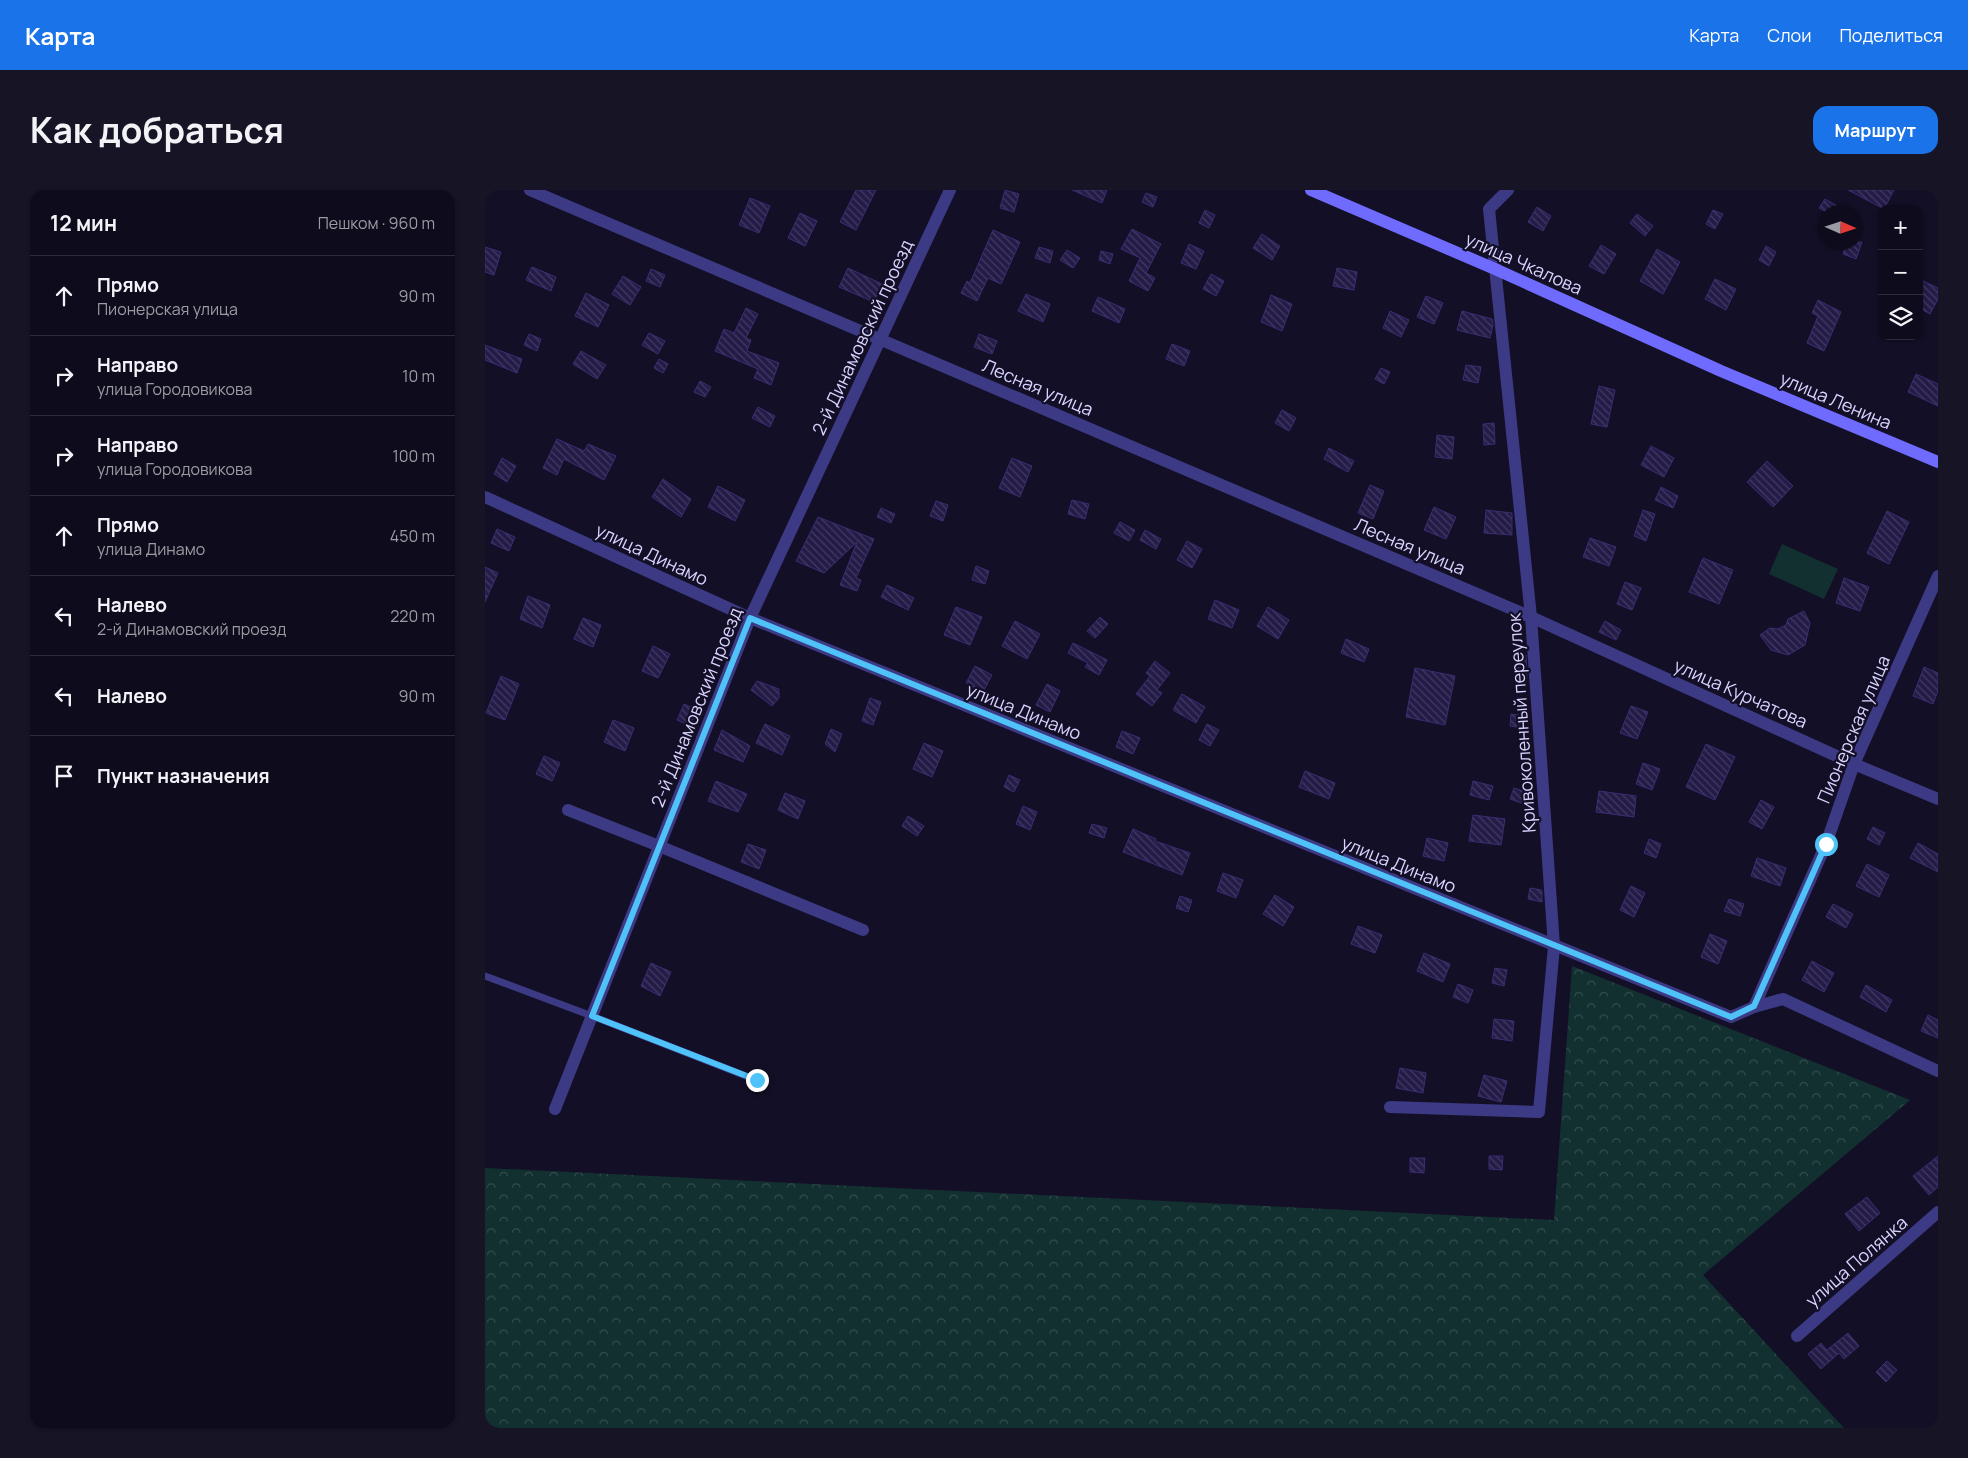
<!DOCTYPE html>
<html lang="ru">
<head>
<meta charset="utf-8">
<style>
	:root { --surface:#0e0b1c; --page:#171425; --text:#f1f3f6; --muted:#9b9ba3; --line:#2e2b3b; --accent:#1a73e8 }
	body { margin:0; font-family:Manrope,sans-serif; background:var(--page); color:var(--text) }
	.controls { position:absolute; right:15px; top:15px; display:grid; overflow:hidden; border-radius:10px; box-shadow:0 1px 4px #0004 }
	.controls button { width:45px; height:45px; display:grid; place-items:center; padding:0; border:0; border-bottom:1px solid var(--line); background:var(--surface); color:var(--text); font:25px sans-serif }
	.compass { position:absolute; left:1333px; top:15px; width:45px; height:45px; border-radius:50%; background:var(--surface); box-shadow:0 1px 4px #0004; rotate:93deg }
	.stop { position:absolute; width:15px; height:15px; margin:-11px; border:4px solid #4fc3f7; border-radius:50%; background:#fff }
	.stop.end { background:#4fc3f7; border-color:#fff; box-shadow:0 1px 5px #0008 }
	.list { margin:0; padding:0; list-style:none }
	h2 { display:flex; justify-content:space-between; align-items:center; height:65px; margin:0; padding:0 20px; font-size:21px }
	h2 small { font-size:16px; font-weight:400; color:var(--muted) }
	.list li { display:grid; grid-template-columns:32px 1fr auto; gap:15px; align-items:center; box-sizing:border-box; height:80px; padding:0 20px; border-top:1px solid var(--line) }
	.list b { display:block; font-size:19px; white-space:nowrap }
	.list p { margin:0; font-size:16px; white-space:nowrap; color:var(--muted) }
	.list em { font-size:16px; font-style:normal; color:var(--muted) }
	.icon { flex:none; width:28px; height:28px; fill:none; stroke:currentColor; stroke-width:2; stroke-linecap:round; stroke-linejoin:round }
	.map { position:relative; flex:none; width:1453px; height:1238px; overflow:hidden; border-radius:15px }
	header { display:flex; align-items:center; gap:30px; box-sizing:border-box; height:70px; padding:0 25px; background:var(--accent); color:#fff }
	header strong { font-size:24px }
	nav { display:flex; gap:28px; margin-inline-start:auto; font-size:18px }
	.intro { display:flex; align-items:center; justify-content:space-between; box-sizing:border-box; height:120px; padding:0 30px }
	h1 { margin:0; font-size:35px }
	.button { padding:12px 22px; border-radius:15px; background:var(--accent); color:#fff; font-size:18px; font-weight:700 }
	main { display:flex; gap:30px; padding:0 30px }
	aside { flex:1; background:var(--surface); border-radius:15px; box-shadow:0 1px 4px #0004 }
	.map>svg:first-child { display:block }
	.forest { fill:url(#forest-crowns) }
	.park { fill:#12302f }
	.building { fill:url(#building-back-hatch); stroke:#3b2d73 }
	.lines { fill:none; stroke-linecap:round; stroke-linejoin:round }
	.lane { stroke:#3d3a85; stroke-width:7 }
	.street { stroke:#3d3a85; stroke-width:12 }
	.secondary { stroke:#6f6bff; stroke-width:12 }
	.route { stroke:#4fc3f7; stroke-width:6 }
	.labels { text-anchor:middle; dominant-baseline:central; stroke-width:4.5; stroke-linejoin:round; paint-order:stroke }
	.street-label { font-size:18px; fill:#d9d4ff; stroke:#130f26 }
</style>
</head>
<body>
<header>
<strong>Карта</strong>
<nav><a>Карта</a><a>Слои</a><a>Поделиться</a></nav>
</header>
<div class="intro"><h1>Как добраться</h1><a class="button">Маршрут</a></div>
<main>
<aside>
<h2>12 мин<small>Пешком · 960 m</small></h2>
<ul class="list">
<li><svg class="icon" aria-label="ahead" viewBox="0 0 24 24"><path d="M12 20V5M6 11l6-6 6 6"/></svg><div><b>Прямо</b><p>Пионерская улица</p></div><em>90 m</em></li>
<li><svg class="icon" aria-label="right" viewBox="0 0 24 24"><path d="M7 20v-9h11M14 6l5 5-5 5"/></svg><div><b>Направо</b><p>улица Городовикова</p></div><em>10 m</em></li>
<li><svg class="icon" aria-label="right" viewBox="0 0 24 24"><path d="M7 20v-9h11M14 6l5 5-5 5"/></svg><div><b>Направо</b><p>улица Городовикова</p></div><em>100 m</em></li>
<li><svg class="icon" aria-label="ahead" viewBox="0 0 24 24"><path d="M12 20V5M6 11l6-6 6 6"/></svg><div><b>Прямо</b><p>улица Динамо</p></div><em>450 m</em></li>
<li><svg class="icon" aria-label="left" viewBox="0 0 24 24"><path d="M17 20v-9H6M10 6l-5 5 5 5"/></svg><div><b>Налево</b><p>2-й Динамовский проезд</p></div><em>220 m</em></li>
<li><svg class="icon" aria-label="left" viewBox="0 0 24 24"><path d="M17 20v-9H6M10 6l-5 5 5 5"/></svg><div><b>Налево</b></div><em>90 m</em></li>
<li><svg class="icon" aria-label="arrive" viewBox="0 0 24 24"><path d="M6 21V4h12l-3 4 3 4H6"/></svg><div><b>Пункт назначения</b></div></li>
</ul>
</aside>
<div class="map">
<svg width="1453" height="1238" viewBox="0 0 1453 1238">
	<defs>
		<pattern id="forest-crowns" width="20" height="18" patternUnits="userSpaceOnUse" patternTransform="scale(1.25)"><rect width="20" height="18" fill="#12302f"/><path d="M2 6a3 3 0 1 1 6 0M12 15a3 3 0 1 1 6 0" fill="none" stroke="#344d4e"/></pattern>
		<pattern id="building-back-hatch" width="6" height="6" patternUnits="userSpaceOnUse" patternTransform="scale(1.25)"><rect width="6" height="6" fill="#241b47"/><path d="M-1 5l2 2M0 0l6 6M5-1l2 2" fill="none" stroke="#433b63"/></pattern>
	</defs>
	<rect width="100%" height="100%" fill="#130f26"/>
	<polygon class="forest" points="1087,776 1425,910 1218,1085 1359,1238 0,1238 0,978 1069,1030"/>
	<polygon class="park" points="1297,354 1353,379 1339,409 1284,384"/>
	<g class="building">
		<polygon points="371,0 391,0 371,40 355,32"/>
		<polygon points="520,0 534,4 529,22 515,18"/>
		<polygon points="587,0 622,0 617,13"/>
		<polygon points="1363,0 1409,0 1399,19"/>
		<polygon points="661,3 672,7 668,17 657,12"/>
		<polygon points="265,8 285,16 274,43 254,35"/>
		<polygon points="1340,9 1363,22 1341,22 1334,18"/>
		<polygon points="1052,17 1066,26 1058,41 1043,32"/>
		<polygon points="720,20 730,25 724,38 714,33"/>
		<polygon points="1228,20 1238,24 1230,39 1221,34"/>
		<polygon points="315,23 332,31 320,56 303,48"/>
		<polygon points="1152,24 1168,36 1160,46 1145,33"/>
		<polygon points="647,39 676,54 661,83 670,88 663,101 644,91 655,68 636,59"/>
		<polygon points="508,40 535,52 516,94 503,88 492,111 476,103 482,91 485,93"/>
		<polygon points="777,44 795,56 787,70 768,58"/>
		<polygon points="1362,52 1377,52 1371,69 1358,64"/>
		<polygon points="704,54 719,61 711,79 696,73"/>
		<polygon points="1116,55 1131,64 1119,84 1104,76"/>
		<polygon points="1281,56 1291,62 1284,76 1274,70"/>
		<polygon points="0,57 16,62 9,85 0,82"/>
		<polygon points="554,57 568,61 565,73 550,68"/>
		<polygon points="1172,59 1195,72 1178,104 1155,91"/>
		<polygon points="582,60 595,68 588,78 575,70"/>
		<polygon points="616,61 628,64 625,74 614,70"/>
		<polygon points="47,77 71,87 66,101 41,90"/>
		<polygon points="363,78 397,94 389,112 354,97"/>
		<polygon points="852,78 872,82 869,100 848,96"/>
		<polygon points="166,79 180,85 175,97 161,91"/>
		<polygon points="726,84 739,91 731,106 718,99"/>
		<polygon points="138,86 156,97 145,115 127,104"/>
		<polygon points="1230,89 1251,99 1241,120 1220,109"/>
		<polygon points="1434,89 1453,98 1453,109 1445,124 1434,118"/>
		<polygon points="101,103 124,115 113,137 90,126"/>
		<polygon points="541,104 565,114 558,132 533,121"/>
		<polygon points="786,105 807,114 797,141 776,132"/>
		<polygon points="941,106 958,113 949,134 932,127"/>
		<polygon points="613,107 640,119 634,133 607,121"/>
		<polygon points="1333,110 1356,122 1339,161 1322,153 1333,126 1327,123"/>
		<polygon points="261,118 273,124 261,148 266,150 262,161 294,173 286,195 269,188 273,179 230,161 239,139 249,143"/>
		<polygon points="905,121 924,130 916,147 898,138"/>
		<polygon points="977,121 1007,129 1008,135 1005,148 972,140"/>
		<polygon points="164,143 180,151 173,164 157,155"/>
		<polygon points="44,144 56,149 52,161 39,155"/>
		<polygon points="494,144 512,151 507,164 489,157"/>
		<polygon points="687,154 705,161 699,176 681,169"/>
		<polygon points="0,155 37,169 32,183 0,170"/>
		<polygon points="96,161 121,175 112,189 88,174"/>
		<polygon points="174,169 183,174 178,183 169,178"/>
		<polygon points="981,175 996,177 993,193 978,190"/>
		<polygon points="896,178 905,182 899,194 890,189"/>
		<polygon points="1431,184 1453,194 1453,216 1423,202"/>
		<polygon points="215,191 226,197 220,207 209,202"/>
		<polygon points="1114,196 1130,200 1122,237 1106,234"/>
		<polygon points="273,217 290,226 285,237 267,228"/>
		<polygon points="797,220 811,228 804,241 790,233"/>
		<polygon points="1009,233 1010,254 999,255 998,234"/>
		<polygon points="952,245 969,247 967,269 950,267"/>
		<polygon points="72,249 99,261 103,254 131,266 119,290 79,269 72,285 58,278"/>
		<polygon points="1166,256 1189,268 1179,287 1156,275"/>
		<polygon points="844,258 869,271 863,282 839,269"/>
		<polygon points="17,268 31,276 22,292 9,284"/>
		<polygon points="527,268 547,276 535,307 514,298"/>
		<polygon points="1282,271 1308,296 1288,317 1262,292"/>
		<polygon points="178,289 206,309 196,327 167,307"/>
		<polygon points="885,295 899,301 888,329 873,323"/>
		<polygon points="233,296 260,310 250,331 223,317"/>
		<polygon points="1176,297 1193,306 1188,318 1170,310"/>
		<polygon points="587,310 604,314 600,329 583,324"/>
		<polygon points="451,311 463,315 458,331 445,326"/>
		<polygon points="949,317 971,327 961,349 939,340"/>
		<polygon points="396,318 410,324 406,333 392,327"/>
		<polygon points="1001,320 1027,323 1027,345 999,343"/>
		<polygon points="1158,320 1170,324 1161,351 1149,346"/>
		<polygon points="1402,321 1424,332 1404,374 1382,363"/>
		<polygon points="333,327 389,349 371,388 376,390 372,401 355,395 372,352 339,383 311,371"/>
		<polygon points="635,332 650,340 644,351 629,343"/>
		<polygon points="12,339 30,347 24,361 6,353"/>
		<polygon points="660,340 676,349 671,359 655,350"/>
		<polygon points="1105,348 1131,357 1124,376 1098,367"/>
		<polygon points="702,351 717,359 707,378 692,370"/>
		<polygon points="1218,368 1248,380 1234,414 1204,402"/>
		<polygon points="491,376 504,381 500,394 487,390"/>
		<polygon points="0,377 13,383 0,412"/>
		<polygon points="1359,388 1384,397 1375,421 1351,413"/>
		<polygon points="1140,392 1156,398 1147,420 1132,414"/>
		<polygon points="402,395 429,408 423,420 396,407"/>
		<polygon points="43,406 65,415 57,438 35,429"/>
		<polygon points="730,410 754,420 747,438 723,429"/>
		<polygon points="471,417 497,427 485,455 459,445"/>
		<polygon points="783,417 804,430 793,449 772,436"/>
		<polygon points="1319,421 1325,433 1320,455 1303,465 1286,460 1275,445 1285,438 1293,439 1301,435 1303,429"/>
		<polygon points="615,427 623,434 610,448 602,441"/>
		<polygon points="98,428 116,435 108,457 89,449"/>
		<polygon points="530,431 555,444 542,469 517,456"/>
		<polygon points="1120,431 1136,440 1131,450 1114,442"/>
		<polygon points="861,449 884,459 879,472 856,463"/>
		<polygon points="588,453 622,470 614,485 600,477 603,473 583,463"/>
		<polygon points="168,456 185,464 173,488 157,481"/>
		<polygon points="1030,465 1041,465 1042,489 1030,489"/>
		<polygon points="670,471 685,483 672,500 677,503 667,516 651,504 665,486 661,483"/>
		<polygon points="490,476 507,485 498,502 481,493"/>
		<polygon points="1439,477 1453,483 1453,501 1448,514 1428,506"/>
		<polygon points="930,478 970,486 960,535 921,527"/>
		<polygon points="16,486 34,494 20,530 1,523"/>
		<polygon points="272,491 294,499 294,508 287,516 266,500"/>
		<polygon points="562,494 575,501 565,522 551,515"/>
		<polygon points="697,504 720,517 711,533 688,520"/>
		<polygon points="385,508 396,512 388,535 377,531"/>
		<polygon points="199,514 212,520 205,536 192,530"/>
		<polygon points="1146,516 1163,522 1152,549 1135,543"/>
		<polygon points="1026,524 1039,526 1038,538 1025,536"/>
		<polygon points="128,530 149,538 140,561 119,552"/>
		<polygon points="280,534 305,546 297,565 271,553"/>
		<polygon points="722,534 734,540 725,556 714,550"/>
		<polygon points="346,539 357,544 350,562 340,554"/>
		<polygon points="237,540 265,556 258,572 229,560"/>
		<polygon points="637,541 655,548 648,564 631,557"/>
		<polygon points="439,553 458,561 447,587 428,579"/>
		<polygon points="1221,554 1250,567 1230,610 1201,597"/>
		<polygon points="59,566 75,573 67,591 51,584"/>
		<polygon points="1158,573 1175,579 1167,600 1151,594"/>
		<polygon points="820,581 850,593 844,609 814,597"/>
		<polygon points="524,585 535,590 529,602 519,597"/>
		<polygon points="231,591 262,604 253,622 223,611"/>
		<polygon points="988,591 1008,596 1004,610 985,605"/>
		<polygon points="1029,598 1050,605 1048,617 1025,609"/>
		<polygon points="1114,601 1151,606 1149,627 1111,622"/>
		<polygon points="300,603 320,611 313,629 293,620"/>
		<polygon points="1276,610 1289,617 1277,639 1264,632"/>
		<polygon points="538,616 552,622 545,640 531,634"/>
		<polygon points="988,625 1020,629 1016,655 984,651"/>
		<polygon points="423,626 439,636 432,646 417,636"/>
		<polygon points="607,634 622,638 619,648 604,643"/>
		<polygon points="1388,637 1400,643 1394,655 1382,649"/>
		<polygon points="648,639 671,649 670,651 705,663 697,685 638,662"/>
		<polygon points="942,648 963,653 959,671 938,666"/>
		<polygon points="1164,649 1176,654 1171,668 1159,663"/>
		<polygon points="1433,653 1453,664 1453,682 1425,668"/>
		<polygon points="263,654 281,660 274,679 256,672"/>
		<polygon points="1272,668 1301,678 1295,696 1266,686"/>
		<polygon points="1382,674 1404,685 1394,707 1371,696"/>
		<polygon points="738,683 758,690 751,708 732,701"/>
		<polygon points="1146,696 1160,703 1149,727 1135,720"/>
		<polygon points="1045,698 1057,700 1057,712 1043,709"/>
		<polygon points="790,705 809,717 798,736 778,724"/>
		<polygon points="695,706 707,710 703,722 691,718"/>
		<polygon points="1244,709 1259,714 1255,726 1239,721"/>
		<polygon points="1348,714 1368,724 1361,738 1341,727"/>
		<polygon points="873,736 897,745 890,763 866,754"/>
		<polygon points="1225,744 1242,751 1233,774 1216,767"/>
		<polygon points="939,763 965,774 958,792 932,781"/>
		<polygon points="1327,771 1349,783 1339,802 1317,790"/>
		<polygon points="166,773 186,782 175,806 156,796"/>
		<polygon points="1010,778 1022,780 1019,796 1007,793"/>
		<polygon points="973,794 988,800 983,813 968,807"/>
		<polygon points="1381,795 1407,810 1401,822 1375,807"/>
		<polygon points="1443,825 1453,830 1453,848 1436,841"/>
		<polygon points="1009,829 1029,831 1027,851 1007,848"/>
		<polygon points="915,878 941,883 938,903 911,898"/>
		<polygon points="999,885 1022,891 1016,912 993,906"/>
		<polygon points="1004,966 1018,966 1017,980 1004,979"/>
		<polygon points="1453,966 1453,997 1444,1005 1428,986"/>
		<polygon points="925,968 940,968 939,983 925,982"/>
		<polygon points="1382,1007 1395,1023 1374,1041 1360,1024"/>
		<polygon points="1363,1143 1374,1156 1359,1169 1354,1163 1336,1179 1323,1164 1336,1153 1342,1160"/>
		<polygon points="1402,1171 1412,1180 1401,1192 1391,1182"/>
	</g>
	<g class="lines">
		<polyline class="lane" points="0,786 107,826 271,890"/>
		<g class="street">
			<polyline points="45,0 1046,427 1369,574 1453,609"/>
			<polyline points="0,307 265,428 1246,827 1269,817 1298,809 1453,881"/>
			<polyline points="83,620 174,656 378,740"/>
			<polyline points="1269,817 1341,654 1369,574 1453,386"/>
			<polyline points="905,917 1054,922 1069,756 1046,427 1004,19 1023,0"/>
			<polyline points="70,919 265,428 465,0"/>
			<polyline points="1312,1146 1453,1022"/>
		</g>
		<polyline class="secondary" points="826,0 1010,79 1236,181 1453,272"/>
	</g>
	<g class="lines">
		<polyline class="route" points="272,890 107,826 265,428 1246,827 1269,816 1341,654"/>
	</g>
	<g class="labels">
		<g class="street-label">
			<text transform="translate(1039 73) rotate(24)">улица Чкалова</text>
			<text transform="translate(377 147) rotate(-65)">2-й Динамовский проезд</text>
			<text transform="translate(553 197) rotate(23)">Лесная улица</text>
			<text transform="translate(1351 210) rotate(23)">улица Ленина</text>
			<text transform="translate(925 356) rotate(23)">Лесная улица</text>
			<text transform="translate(167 364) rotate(25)">улица Динамо</text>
			<text transform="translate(1256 503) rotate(24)">улица Курчатова</text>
			<text transform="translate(211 517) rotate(-68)">2-й Динамовский проезд</text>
			<text transform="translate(539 521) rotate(22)">улица Динамо</text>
			<text transform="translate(1036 533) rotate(-94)">Кривоколенный переулок</text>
			<text transform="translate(1368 539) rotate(-67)">Пионерская улица</text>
			<text transform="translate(914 674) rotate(22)">улица Динамо</text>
			<text transform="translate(1371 1071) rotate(-41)">улица Полянка</text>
		</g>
	</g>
</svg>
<div class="controls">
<button>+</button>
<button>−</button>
<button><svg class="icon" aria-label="layers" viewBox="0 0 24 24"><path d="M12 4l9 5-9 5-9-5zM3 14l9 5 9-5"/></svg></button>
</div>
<svg class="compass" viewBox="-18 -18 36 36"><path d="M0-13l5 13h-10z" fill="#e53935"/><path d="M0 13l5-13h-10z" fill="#9b9ba3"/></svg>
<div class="stop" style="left:1341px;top:654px"></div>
<div class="stop end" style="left:272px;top:890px"></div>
</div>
</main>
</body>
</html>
